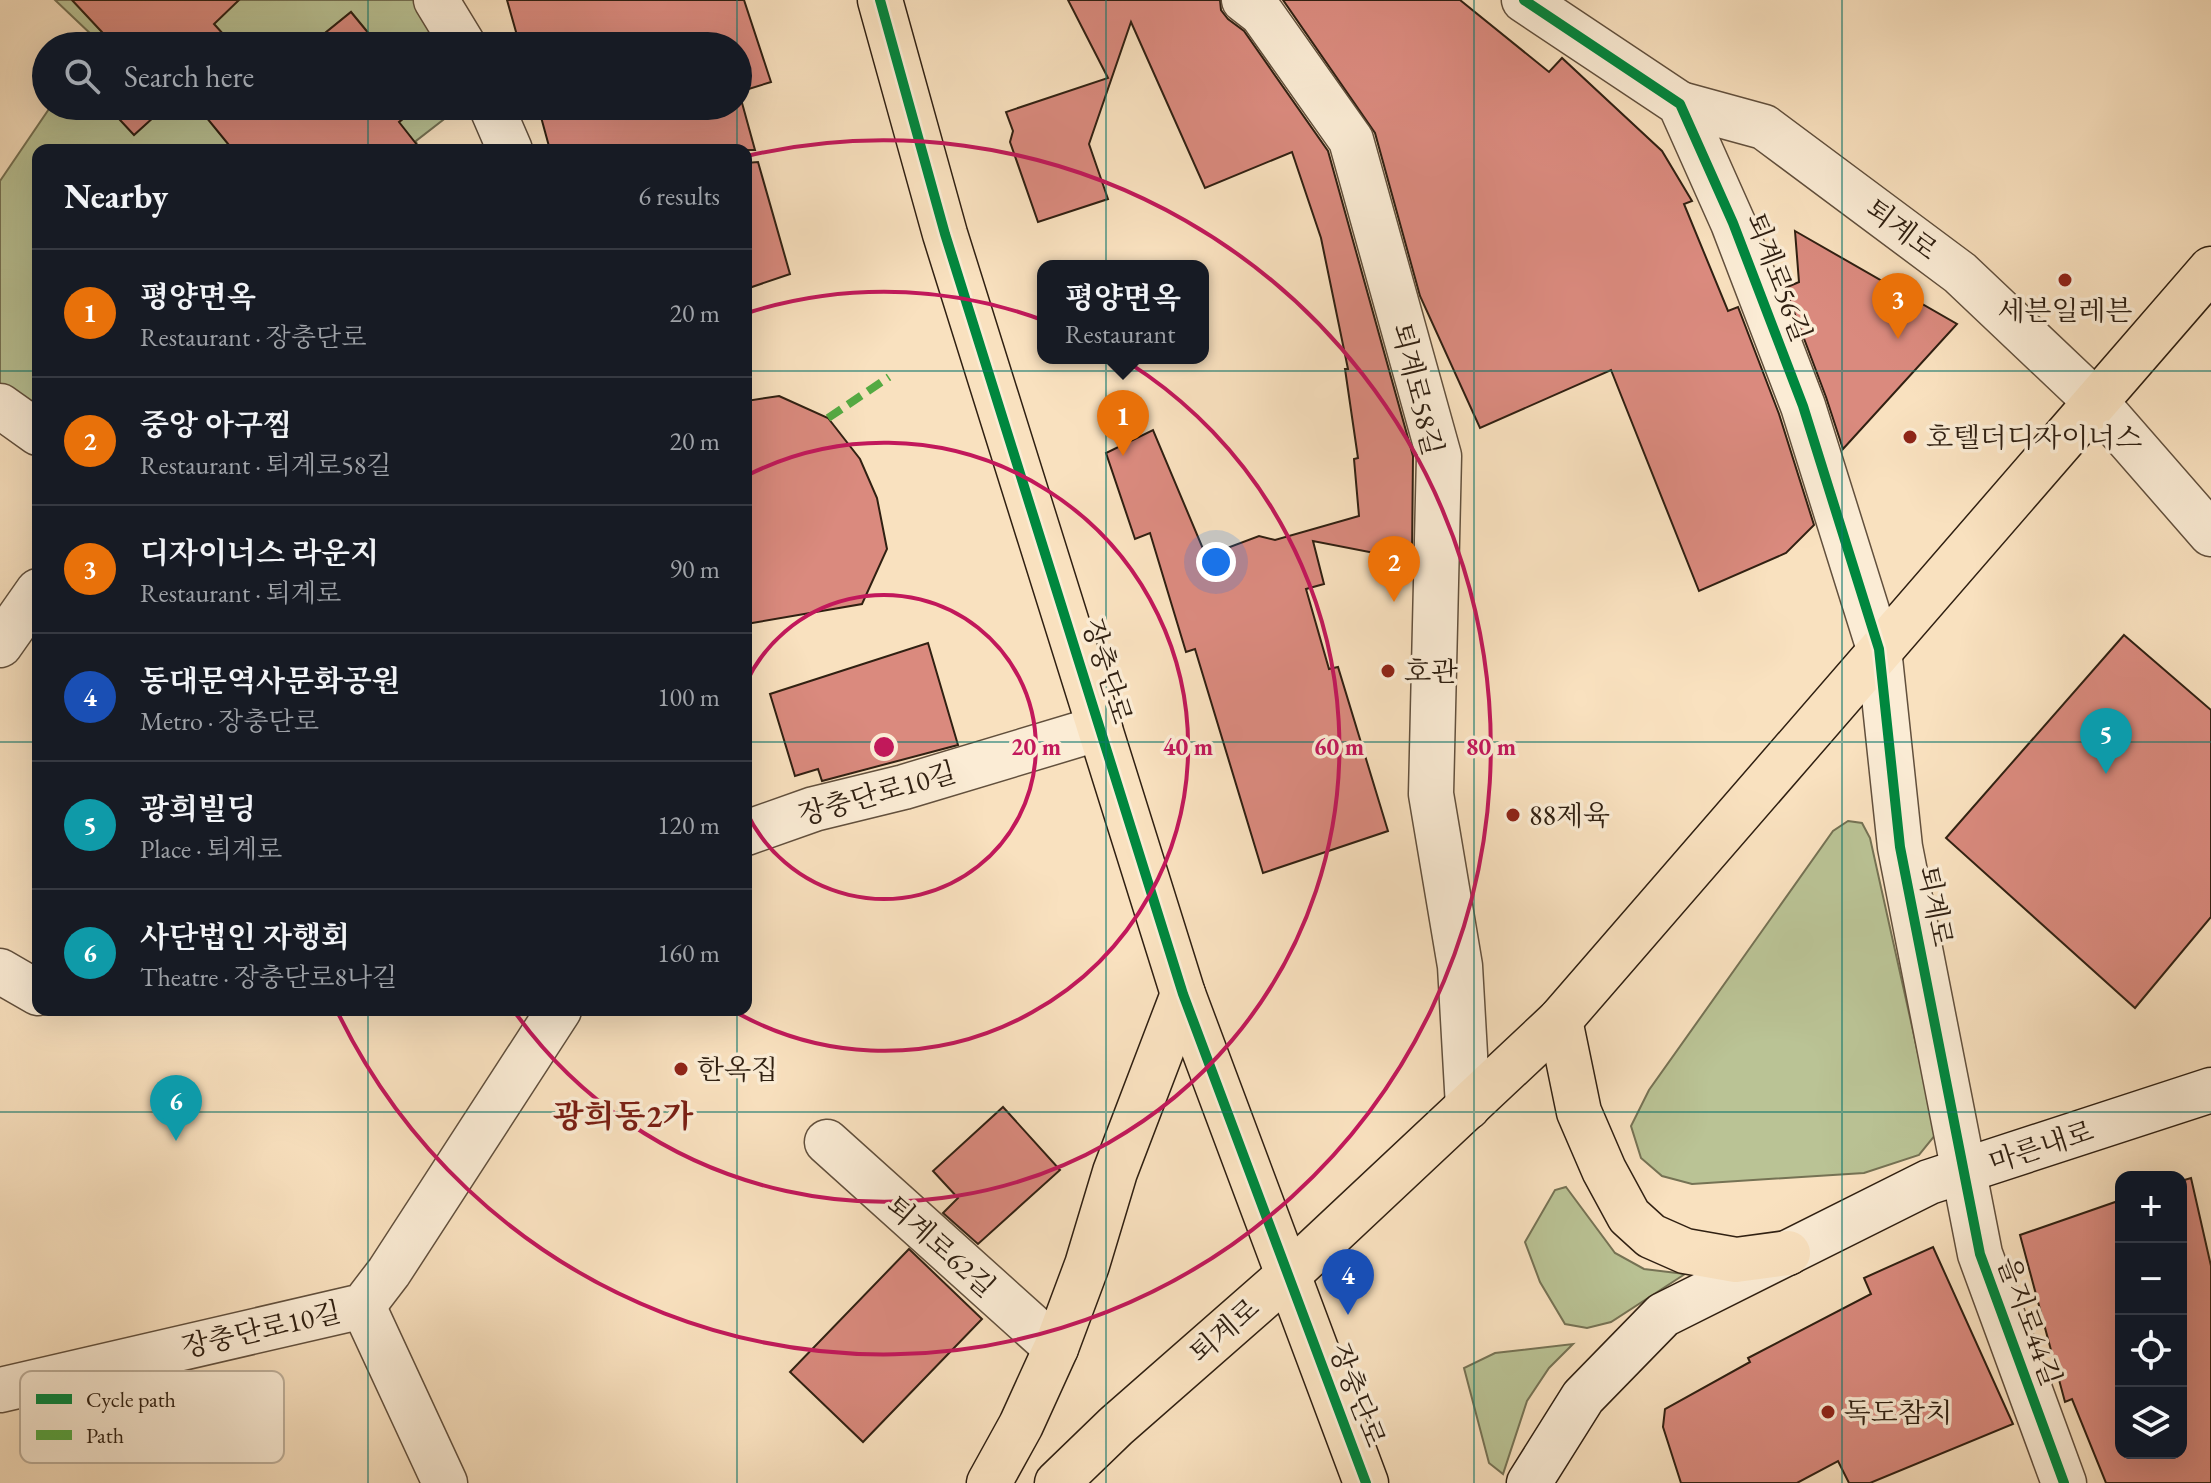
<!DOCTYPE html>
<html lang="en">
<head>
<meta charset="utf-8">
<style>
	:root { --surface:#171b24; --page:#20242c; --text:#f1f3f6; --muted:#9ea1a6; --line:#363941; --accent:#0b8043 }
	body { margin:0; font-family:"EB Garamond","Noto Serif KR",serif; background:var(--page); color:var(--text) }
	.controls { position:absolute; right:24px; bottom:24px; display:grid; overflow:hidden; border-radius:16px; box-shadow:0 8px 32px #0002 }
	.controls button { width:72px; height:72px; display:grid; place-items:center; padding:0; border:0; border-bottom:2px solid var(--line); background:var(--surface); color:var(--text); font:40px sans-serif }
	.you { position:absolute; left:1216px; top:562px; width:28px; height:28px; margin:-20px; border:6px solid #fff; border-radius:50%; background:#1a73e8; box-shadow:0 0 0 12px #1a73e833 }
	.badge { display:grid; place-items:center; width:52px; height:52px; border-radius:50%; background:var(--accent); color:#fff; font-size:26px; font-weight:700 }
	.pin { position:absolute; translate:-50% -66px; filter:drop-shadow(0 2px 4px #0008) }
	.pin::after { content:''; position:absolute; top:42px; width:28px; height:24px; background:inherit; clip-path:polygon(0 0,100% 0,50% 100%) }
	.popup { position:absolute; left:1037px; top:260px; width:172px; height:104px; box-sizing:border-box; display:grid; place-content:center; border-radius:16px; background:var(--surface); filter:drop-shadow(0 2px 6px #0005); font-size:26px; white-space:nowrap; color:var(--muted) }
	.popup b { font-size:30px; color:var(--text) }
	.popup::after { content:''; position:absolute; left:50%; top:100%; margin-left:-16px; border:16px solid transparent; border-top-color:var(--surface) }
	.list { margin:0; padding:0; list-style:none }
	h2 { display:flex; justify-content:space-between; align-items:center; height:104px; margin:0; padding:0 32px; font-size:34px }
	h2 small { font-size:26px; font-weight:400; color:var(--muted) }
	.list li { display:grid; grid-template-columns:52px 1fr auto; gap:24px; align-items:center; box-sizing:border-box; height:128px; padding:0 32px; border-top:2px solid var(--line) }
	.list b { display:block; font-size:30px; white-space:nowrap }
	.list p { margin:0; font-size:26px; white-space:nowrap; color:var(--muted) }
	.list em { font-size:26px; font-style:normal; color:var(--muted) }
	.icon { flex:none; width:44px; height:44px; fill:none; stroke:currentColor; stroke-width:2; stroke-linecap:round; stroke-linejoin:round }
	.map { position:relative; flex:none; width:2211px; height:1483px; overflow:hidden }
	.search { position:absolute; background:var(--surface); box-shadow:0 8px 32px #0002; left:32px; top:32px; width:720px; height:88px; display:flex; align-items:center; gap:20px; box-sizing:border-box; padding:0 28px; border-radius:44px; color:var(--muted); font-size:30px }
	.panel { position:absolute; background:var(--surface); box-shadow:0 8px 32px #0002; left:32px; top:144px; width:720px; height:872px; border-radius:16px }
	.map>svg:first-child { display:block }
	.green { fill:#bac395; stroke:#757254; stroke-width:2 }
	.building { fill:#da8a7e; stroke:#302012; stroke-width:2 }
	.lines { fill:none; stroke-linecap:round; stroke-linejoin:round }
	.street-casing { stroke:#62503d; stroke-width:47 }
	.secondary-casing { stroke:#302012; stroke-width:47 }
	.primary-casing { stroke:#302012; stroke-width:47 }
	.street { stroke:#fbecd5; stroke-width:44 }
	.secondary { stroke:#fbecd5; stroke-width:44 }
	.primary { stroke:#f9e1bf; stroke-width:44 }
	.quiet { stroke:#54aa42; stroke-width:8; stroke-dasharray:16 8; stroke-linecap:butt }
	.cycleway-casing { stroke:#fbecd5; stroke-width:15 }
	.cycleway { stroke:#00873e; stroke-width:10 }
	.grid { fill:none; stroke:#0f766e; stroke-width:2; stroke-opacity:0.55 }
	.ring { fill:none; stroke:#c2185b; stroke-width:4 }
	.poi-dot { fill:#8f2418; stroke:#fbecd5; stroke-width:3 }
	.labels { text-anchor:middle; dominant-baseline:central; stroke-width:7; stroke-linejoin:round; paint-order:stroke }
	.street-label { font-size:28px; fill:#302012; stroke:#fbecd5 }
	.poi-label { font-size:28px; fill:#302012; stroke:#fbecd5; text-anchor:start }
	.quarter-label { font-size:32px; font-weight:bold; fill:#7a1f14; stroke:#fbecd5 }
	.key { fill:#fbecd5; stroke:#beaf9a; stroke-width:2 }
	.key-label { font-size:22px; fill:#302012 }
	.centre { fill:#c2185b; stroke:#fbecd5; stroke-width:4 }
	.ring-label { font-size:24px; text-anchor:middle; font-weight:bold; fill:#c2185b; stroke:#fbecd5; stroke-width:7; stroke-linejoin:round; paint-order:stroke }
</style>
</head>
<body>
<div class="map">
<svg width="2211" height="1483" viewBox="0 0 2211 1483">
	<rect width="100%" height="100%" fill="#f9e1bf"/>
	<filter id="stains"><feTurbulence type="fractalNoise" baseFrequency=".0025" numOctaves="4"/><feColorMatrix values="0 0 0 0 .2 0 0 0 0 .09 0 0 0 0 .02 0 0 0 .5 -.17"/></filter>
	<radialGradient id="worn" r=".72"><stop offset=".6" stop-color="#630" stop-opacity="0"/><stop offset="1" stop-color="#630" stop-opacity=".3"/></radialGradient>
	<g class="green">
		<polygon points="55,0 72,0 115,46 90,46 95,38"/>
		<polygon points="238,0 418,0 444,46 379,46 351,12 309,46 232,46 214,24"/>
		<polygon points="51,106 107,106 134,134 166,106 236,106 213,125 233,150 38,150 38,433 0,406 0,181"/>
		<polygon points="419,106 461,106 416,141 417,145 410,150 365,150"/>
		<polygon points="1848,821 1862,823 1870,838 1936,1134 1919,1155 1864,1173 1692,1184 1662,1176 1641,1158 1631,1126 1649,1090 1833,831"/>
		<polygon points="1566,1187 1615,1253 1644,1269 1685,1274 1611,1322 1587,1328 1565,1324 1540,1282 1525,1242 1555,1190"/>
		<polygon points="1573,1344 1549,1368 1527,1401 1503,1474 1489,1463 1464,1368 1495,1353"/>
	</g>
	<g class="building">
		<polygon points="72,0 239,0 214,24 234,46 115,46"/>
		<polygon points="507,0 744,0 771,82 739,92 755,150 550,150 538,106 738,106 738,46 520,46"/>
		<polygon points="1068,0 1220,0 1221,10 1228,19 1244,31 1328,151 1413,456 1412,556 1395,557 1313,541 1324,584 1306,589 1329,669 1338,667 1388,831 1263,873 1195,649 1186,652 1150,533 1135,539 1106,453 1153,430 1206,556 1259,536 1275,540 1359,516 1354,459 1358,458 1345,369 1348,369 1321,238 1292,152 1205,188 1131,22 1089,144 1108,199 1038,222 1010,142 1013,131 1006,112 1108,78"/>
		<polygon points="1283,0 1460,0 1549,72 1562,58 1662,151 1692,201 1684,204 1728,311 1738,307 1779,414 1814,525 1786,553 1699,591 1611,370 1480,428 1420,296 1375,133"/>
		<polygon points="351,12 379,46 309,46"/>
		<polygon points="107,106 166,106 134,135"/>
		<polygon points="197,106 419,106 399,122 421,150 233,150"/>
		<polygon points="758,162 790,274 746,289 746,163"/>
		<polygon points="1795,231 1957,324 1843,449 1826,397 1785,288 1799,282"/>
		<polygon points="779,396 828,418 860,459 877,498 887,549 862,604 746,624 746,401"/>
		<polygon points="2124,635 2211,710 2211,917 2135,1008 1946,838"/>
		<polygon points="928,643 958,745 822,781 818,769 795,776 770,694"/>
		<polygon points="1003,1107 1060,1170 978,1244 943,1213 958,1198 933,1171"/>
		<polygon points="2191,1178 2211,1266 2211,1483 2106,1483 2072,1399 2065,1402 2020,1235 2121,1200 2121,1453 2181,1453 2181,1181"/>
		<polygon points="1933,1247 2013,1424 1870,1483 1849,1483 1838,1461 1797,1483 1681,1483 1663,1427 1665,1409 1750,1362 1748,1358 1871,1294 1864,1278"/>
		<polygon points="909,1249 982,1319 863,1442 790,1372"/>
	</g>
	<g class="lines">
		<defs>
			<g id="street">
				<polyline points="436,0 464,46"/>
				<polyline points="1244,0 1262,14 1351,140 1439,456 1431,794 1460,966 1468,1107"/>
				<polyline points="1524,0 1680,104 1733,223 1803,406 1879,649 1900,847 1980,1254 2064,1483"/>
				<polyline points="1680,104 1764,127 1960,273 2094,400 2211,534"/>
				<polyline points="491,106 510,150"/>
				<polyline points="0,406 38,433"/>
				<polyline points="0,645 38,591"/>
				<polyline points="746,833 814,809 904,787 1100,728"/>
				<polyline points="0,971 38,993"/>
				<polyline points="827,1142 1056,1348"/>
				<polyline points="363,1306 445,1483"/>
				<polyline points="0,1390 363,1306 389,1272 559,1010"/>
			</g>
			<polyline id="secondary" points="1529,1483 1583,1397 1663,1315 1929,1182 2211,1090"/>
			<g id="primary">
				<polyline points="880,0 945,234 1183,994 1366,1483"/>
				<polyline points="1560,1020 1579,1112 1604,1170 1629,1216 1651,1236 1685,1251 1736,1260 1788,1253"/>
				<polyline points="989,1483 1021,1425 1056,1348 1087,1265 1115,1172 1183,994"/>
				<polyline points="1057,1483 1116,1426 1287,1276 1560,1020 2211,269"/>
			</g>
		</defs>
		<use href="#street" class="street-casing"/>
		<use href="#secondary" class="secondary-casing"/>
		<use href="#primary" class="primary-casing"/>
		<use href="#street" class="street"/>
		<use href="#secondary" class="secondary"/>
		<use href="#primary" class="primary"/>
		<polyline class="quiet" points="828,418 889,377"/>
		<defs>
			<g id="cycleway">
				<polyline points="880,0 945,234 1183,994 1366,1483"/>
				<polyline points="1524,0 1680,104 1733,223 1803,406 1879,649 1900,847 1980,1254 2064,1483"/>
			</g>
		</defs>
		<use href="#cycleway" class="cycleway-casing"/>
		<use href="#cycleway" class="cycleway"/>
	</g>
	<path class="grid" d="M368 0V46M737 0V46M1106 0V1483M1474 0V1483M1842 0V1483M368 106V150M737 106V150M0 371H38M746 371H2211M0 742H38M746 742H2211M368 1010V1483M737 1010V1483M0 1112H2211"/>
	<g class="ring">
		<path d="M746 683A152 152 0 1 1 746 811"/>
		<path d="M748 475A304 304 0 1 1 732 1010"/>
		<path d="M747 313A455 455 0 1 1 514 1011"/>
		<path d="M747 156A607 607 0 1 1 338 1013"/>
	</g>
	<g class="poi-dot">
		<circle cx="2065" cy="280" r="8"/>
		<circle cx="1910" cy="437" r="8"/>
		<circle cx="1388" cy="671" r="8"/>
		<circle cx="1513" cy="815" r="8"/>
		<circle cx="681" cy="1069" r="8"/>
		<circle cx="1828" cy="1412" r="8"/>
	</g>
	<g class="labels">
		<g class="street-label">
			<text transform="translate(1902 229) rotate(37)">퇴계로</text>
			<text transform="translate(1779 277) rotate(69)">퇴계로56길</text>
			<text transform="translate(1418 389) rotate(76)">퇴계로58길</text>
			<text transform="translate(1108 671) rotate(73)">장충단로</text>
			<text transform="translate(877 793) rotate(-16)">장충단로10길</text>
			<text transform="translate(1936 906) rotate(79)">퇴계로</text>
			<text transform="translate(2041 1146) rotate(-18)">마른내로</text>
			<text transform="translate(941 1246) rotate(42)">퇴계로62길</text>
			<text transform="translate(2030 1321) rotate(70)">을지로44길</text>
			<text transform="translate(261 1329) rotate(-13)">장충단로10길</text>
			<text transform="translate(1224 1330) rotate(-41)">퇴계로</text>
			<text transform="translate(1358 1395) rotate(69)">장충단로</text>
		</g>
		<g class="poi-label">
			<text x="2065" y="310" text-anchor="middle">세븐일레븐</text>
			<text x="1926" y="437">호텔더디자이너스</text>
			<text x="1404" y="671">호관</text>
			<text x="1529" y="815">88제육</text>
			<text x="697" y="1069">한옥집</text>
			<text x="1844" y="1412">독도참치</text>
		</g>
		<g class="quarter-label">
			<text x="623" y="1116">광희동2가</text>
		</g>
	</g>
	<rect x="20" y="1371" width="264" height="92" rx="12" class="key"/>
	<rect x="36" y="1394" width="36" height="10" fill="#00873e"/>
	<rect x="36" y="1430" width="36" height="10" fill="#54aa42"/>
	<g class="key-label">
		<text x="86" y="1407">Cycle path</text>
		<text x="86" y="1443">Path</text>
	</g>
	<circle cx="884" cy="747" r="12" class="centre"/>
	<g class="ring-label">
		<text x="1036" y="755">20 m</text>
		<text x="1188" y="755">40 m</text>
		<text x="1339" y="755">60 m</text>
		<text x="1491" y="755">80 m</text>
	</g>
	<rect width="100%" height="100%" filter="url(#stains)"/>
	<rect width="100%" height="100%" fill="url(#worn)"/>
</svg>
<div class="controls">
<button>+</button>
<button>−</button>
<button><svg class="icon" aria-label="locate" viewBox="0 0 24 24"><circle cx="12" cy="12" r="6"/><path d="M12 2v4M12 18v4M2 12h4M18 12h4"/></svg></button>
<button><svg class="icon" aria-label="layers" viewBox="0 0 24 24"><path d="M12 4l9 5-9 5-9-5zM3 14l9 5 9-5"/></svg></button>
</div>
<div class="you"></div>
<div class="pin badge" style="left:1123px;top:456px;background:#e8710a">1</div>
<div class="popup"><b>평양면옥</b>Restaurant</div>
<div class="pin badge" style="left:1394px;top:602px;background:#e8710a">2</div>
<div class="pin badge" style="left:1898px;top:339px;background:#e8710a">3</div>
<div class="pin badge" style="left:1348px;top:1315px;background:#1a4fb4">4</div>
<div class="pin badge" style="left:2106px;top:774px;background:#0f9aa8">5</div>
<div class="pin badge" style="left:176px;top:1141px;background:#0f9aa8">6</div>
<div class="search"><svg class="icon" aria-label="search" viewBox="0 0 24 24"><circle cx="10" cy="10" r="6"/><path d="M15 15l6 6"/></svg>Search here</div>
<section class="panel">
<h2>Nearby<small>6 results</small></h2>
<ul class="list">
<li><span class="badge" style="background:#e8710a">1</span><div><b>평양면옥</b><p>Restaurant · 장충단로</p></div><em>20 m</em></li>
<li><span class="badge" style="background:#e8710a">2</span><div><b>중앙 아구찜</b><p>Restaurant · 퇴계로58길</p></div><em>20 m</em></li>
<li><span class="badge" style="background:#e8710a">3</span><div><b>디자이너스 라운지</b><p>Restaurant · 퇴계로</p></div><em>90 m</em></li>
<li><span class="badge" style="background:#1a4fb4">4</span><div><b>동대문역사문화공원</b><p>Metro · 장충단로</p></div><em>100 m</em></li>
<li><span class="badge" style="background:#0f9aa8">5</span><div><b>광희빌딩</b><p>Place · 퇴계로</p></div><em>120 m</em></li>
<li><span class="badge" style="background:#0f9aa8">6</span><div><b>사단법인 자행회</b><p>Theatre · 장충단로8나길</p></div><em>160 m</em></li>
</ul>
</section>
</div>
</body>
</html>
